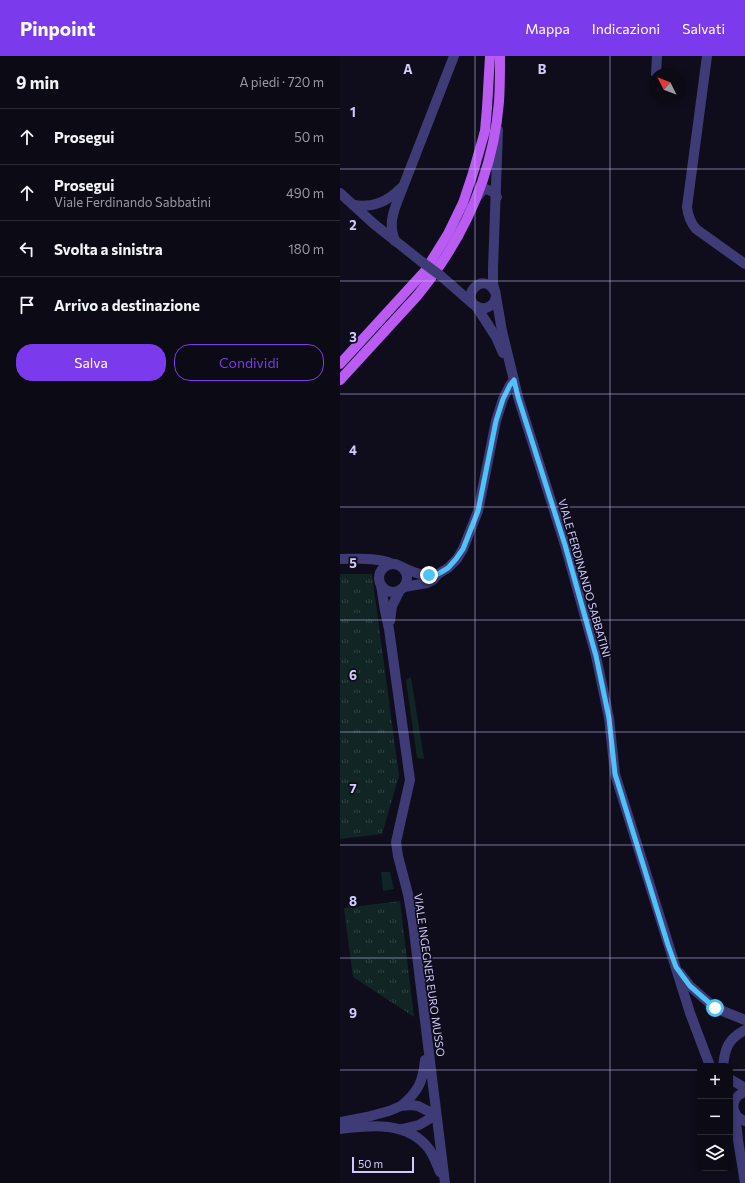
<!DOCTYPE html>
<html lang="it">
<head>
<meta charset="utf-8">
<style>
	:root { --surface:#0b0a15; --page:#191822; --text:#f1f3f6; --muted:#9a9aa0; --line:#2b2b34; --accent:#7c3aed }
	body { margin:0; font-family:Commissioner,sans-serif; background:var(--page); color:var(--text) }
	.controls { position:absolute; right:12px; bottom:12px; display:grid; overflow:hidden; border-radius:8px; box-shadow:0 2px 6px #0003 }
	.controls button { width:36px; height:36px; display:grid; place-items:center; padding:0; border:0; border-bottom:1px solid var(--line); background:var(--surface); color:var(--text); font:20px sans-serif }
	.compass { position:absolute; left:309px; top:12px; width:36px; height:36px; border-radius:50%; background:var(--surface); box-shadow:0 2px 6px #0003; rotate:312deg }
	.scale { position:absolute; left:12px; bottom:10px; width:62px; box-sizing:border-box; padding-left:4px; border:2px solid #d1cbfb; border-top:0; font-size:11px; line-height:14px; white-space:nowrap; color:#d1cbfb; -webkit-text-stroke:3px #0f0d1c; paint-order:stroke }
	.stop { position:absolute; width:12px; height:12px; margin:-9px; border:3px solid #4fc3f7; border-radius:50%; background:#fff }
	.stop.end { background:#4fc3f7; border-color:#fff; box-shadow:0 1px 4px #0008 }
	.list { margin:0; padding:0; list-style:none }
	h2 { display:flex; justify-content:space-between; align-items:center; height:52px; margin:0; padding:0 16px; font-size:17px }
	h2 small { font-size:13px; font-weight:400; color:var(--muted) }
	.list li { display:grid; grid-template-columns:26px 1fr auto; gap:12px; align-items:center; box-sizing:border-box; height:56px; padding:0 16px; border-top:1px solid var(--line) }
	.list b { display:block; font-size:15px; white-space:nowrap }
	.list p { margin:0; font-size:13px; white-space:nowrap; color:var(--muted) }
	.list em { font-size:13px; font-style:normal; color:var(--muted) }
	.actions { display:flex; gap:8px; padding:12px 16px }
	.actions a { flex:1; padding:9px 0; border:1px solid var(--accent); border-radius:16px; text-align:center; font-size:14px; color:var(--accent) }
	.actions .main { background:var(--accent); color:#fff }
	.icon { flex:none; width:22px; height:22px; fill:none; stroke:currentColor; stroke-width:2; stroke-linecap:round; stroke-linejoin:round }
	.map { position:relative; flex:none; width:405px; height:1127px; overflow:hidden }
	header { display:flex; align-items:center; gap:24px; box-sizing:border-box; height:56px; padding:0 20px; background:var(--accent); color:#fff }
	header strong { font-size:19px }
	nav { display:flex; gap:22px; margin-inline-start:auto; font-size:14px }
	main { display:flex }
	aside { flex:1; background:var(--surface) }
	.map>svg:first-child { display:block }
	.grass { fill:url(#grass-tufts) }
	.green { fill:#102524 }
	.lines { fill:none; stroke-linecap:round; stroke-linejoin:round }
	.minor { stroke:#3e3b77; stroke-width:10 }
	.major { stroke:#ba5bf2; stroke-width:10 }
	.minor-bridge { stroke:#3e3b77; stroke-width:10 }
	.route { stroke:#4fc3f7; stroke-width:5 }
	.grid { fill:none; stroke:#d1cbfb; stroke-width:1; stroke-opacity:0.55 }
	.labels { text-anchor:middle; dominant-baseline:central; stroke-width:3.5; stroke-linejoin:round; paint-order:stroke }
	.street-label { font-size:11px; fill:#d1cbfb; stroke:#0f0d1c }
	.grid-label { font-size:13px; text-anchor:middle; font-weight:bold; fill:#d1cbfb; stroke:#0f0d1c; stroke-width:3.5; stroke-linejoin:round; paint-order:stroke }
</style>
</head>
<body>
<header>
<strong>Pinpoint</strong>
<nav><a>Mappa</a><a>Indicazioni</a><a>Salvati</a></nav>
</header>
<main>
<aside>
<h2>9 min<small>A piedi · 720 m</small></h2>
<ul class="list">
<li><svg class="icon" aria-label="ahead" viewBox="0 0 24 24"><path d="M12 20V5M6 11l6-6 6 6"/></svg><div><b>Prosegui</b></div><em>50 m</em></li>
<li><svg class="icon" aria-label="ahead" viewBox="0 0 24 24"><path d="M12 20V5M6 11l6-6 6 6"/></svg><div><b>Prosegui</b><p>Viale Ferdinando Sabbatini</p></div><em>490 m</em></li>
<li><svg class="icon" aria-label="left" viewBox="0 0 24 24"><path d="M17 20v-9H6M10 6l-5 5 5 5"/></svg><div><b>Svolta a sinistra</b></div><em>180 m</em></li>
<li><svg class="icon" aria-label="arrive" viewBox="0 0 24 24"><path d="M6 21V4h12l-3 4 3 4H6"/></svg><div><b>Arrivo a destinazione</b></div></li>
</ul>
<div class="actions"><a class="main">Salva</a><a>Condividi</a></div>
</aside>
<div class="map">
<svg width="405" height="1127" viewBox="0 0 405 1127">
	<defs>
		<pattern id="grass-tufts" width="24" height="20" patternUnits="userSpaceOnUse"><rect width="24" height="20" fill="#102524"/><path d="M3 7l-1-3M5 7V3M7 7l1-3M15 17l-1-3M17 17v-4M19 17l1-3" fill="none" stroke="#324345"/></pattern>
	</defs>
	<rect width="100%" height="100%" fill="#0f0d1c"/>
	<g class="grass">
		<polygon points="0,518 32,518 59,720 42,778 0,783"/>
		<polygon points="60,845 74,961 13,921 4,852"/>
	</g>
	<g class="green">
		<polygon points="71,621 84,703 77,702 66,624"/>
		<polygon points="41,816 50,816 54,833 43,835"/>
	</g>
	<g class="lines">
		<g class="minor">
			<path d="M367 0 347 151C348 160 350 166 356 173L405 208"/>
			<polyline points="316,18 317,0"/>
			<polyline points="0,137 34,168 82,206"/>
			<polyline points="137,141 142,135 146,133 153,136 157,141"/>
			<path d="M13 149C33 152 47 146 61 132"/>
			<path d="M55 185C50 171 51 163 56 149L114 0"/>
			<polyline points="101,220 133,248"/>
			<path d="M155 236C143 213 118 242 138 251 146 255 155 249 156 240 156 236 154 232 153 228 153 223 153 217 153 212L158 74"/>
			<polyline points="156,240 162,275 178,341 225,489 256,600 269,662 275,718 350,957 370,1010"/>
			<polyline points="136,250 156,281 163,297"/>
			<path d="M0 503C18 503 37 501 53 508"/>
			<circle cx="53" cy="522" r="14"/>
			<path d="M62 511C77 518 81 520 98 518"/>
			<polyline points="41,529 45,555 49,573 70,724 56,786 58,800 68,838 73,867 105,1127"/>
			<polyline points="64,531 87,527 93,524 98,518 108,512 117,503 123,493 138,455 156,365 163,343 170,329 174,324"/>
			<polyline points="50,565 52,550 60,534"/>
			<polyline points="340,917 350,930 375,952 405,964"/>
			<path d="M383 1010C385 992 388 983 405 974"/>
			<polyline points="390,1023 405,1032"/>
			<path d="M405 1036C390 1041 389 1059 405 1065"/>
			<path d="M61 1050C78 1036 83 1026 85 1004"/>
			<polyline points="395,1057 398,1084 405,1127"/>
			<polyline points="0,1066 27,1061 49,1055 61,1050 71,1049 78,1050 96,1059 79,1069 62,1073"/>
			<path d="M0 1073C31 1069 68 1065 89 1093 94 1100 97 1109 100 1116"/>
		</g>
		<g class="major">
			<polyline points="0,308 85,215 108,178 123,147 133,117 145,75 147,52 150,0"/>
			<path d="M0 324 77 240C123 184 153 118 159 46 160 31 160 15 160 0"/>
		</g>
		<polyline class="minor-bridge" points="82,206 101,220"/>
	</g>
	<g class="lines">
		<polyline class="route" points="89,519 98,518 108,512 116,503 123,493 138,455 156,365 163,343 170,329 174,324 178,341 225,489 256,600 269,662 275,718 328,889 336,911 350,930 375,952"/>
	</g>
	<path class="grid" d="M135 0V1127M270 0V1127M0 113H405M0 225H405M0 338H405M0 451H405M0 564H405M0 676H405M0 789H405M0 902H405M0 1014H360M390 1014H405"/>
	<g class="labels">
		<g class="street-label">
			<text transform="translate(245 522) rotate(74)">VIALE FERDINANDO SABBATINI</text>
			<text transform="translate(90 919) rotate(82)">VIALE INGEGNER EURO MUSSO</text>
		</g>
	</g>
	<g class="grid-label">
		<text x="68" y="18">A</text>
		<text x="202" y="18">B</text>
		<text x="13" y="61">1</text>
		<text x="13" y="174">2</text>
		<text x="13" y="286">3</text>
		<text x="13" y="399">4</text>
		<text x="13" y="512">5</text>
		<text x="13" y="624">6</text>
		<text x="13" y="737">7</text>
		<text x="13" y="850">8</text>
		<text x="13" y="962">9</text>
	</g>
</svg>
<div class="controls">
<button>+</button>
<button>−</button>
<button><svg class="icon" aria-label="layers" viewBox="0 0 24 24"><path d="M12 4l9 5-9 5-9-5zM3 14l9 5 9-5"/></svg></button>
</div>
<svg class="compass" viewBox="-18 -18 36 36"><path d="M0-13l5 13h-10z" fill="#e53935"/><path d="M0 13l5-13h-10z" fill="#9a9aa0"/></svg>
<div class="scale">50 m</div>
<div class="stop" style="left:375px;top:952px"></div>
<div class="stop end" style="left:89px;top:519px"></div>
</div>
</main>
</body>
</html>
